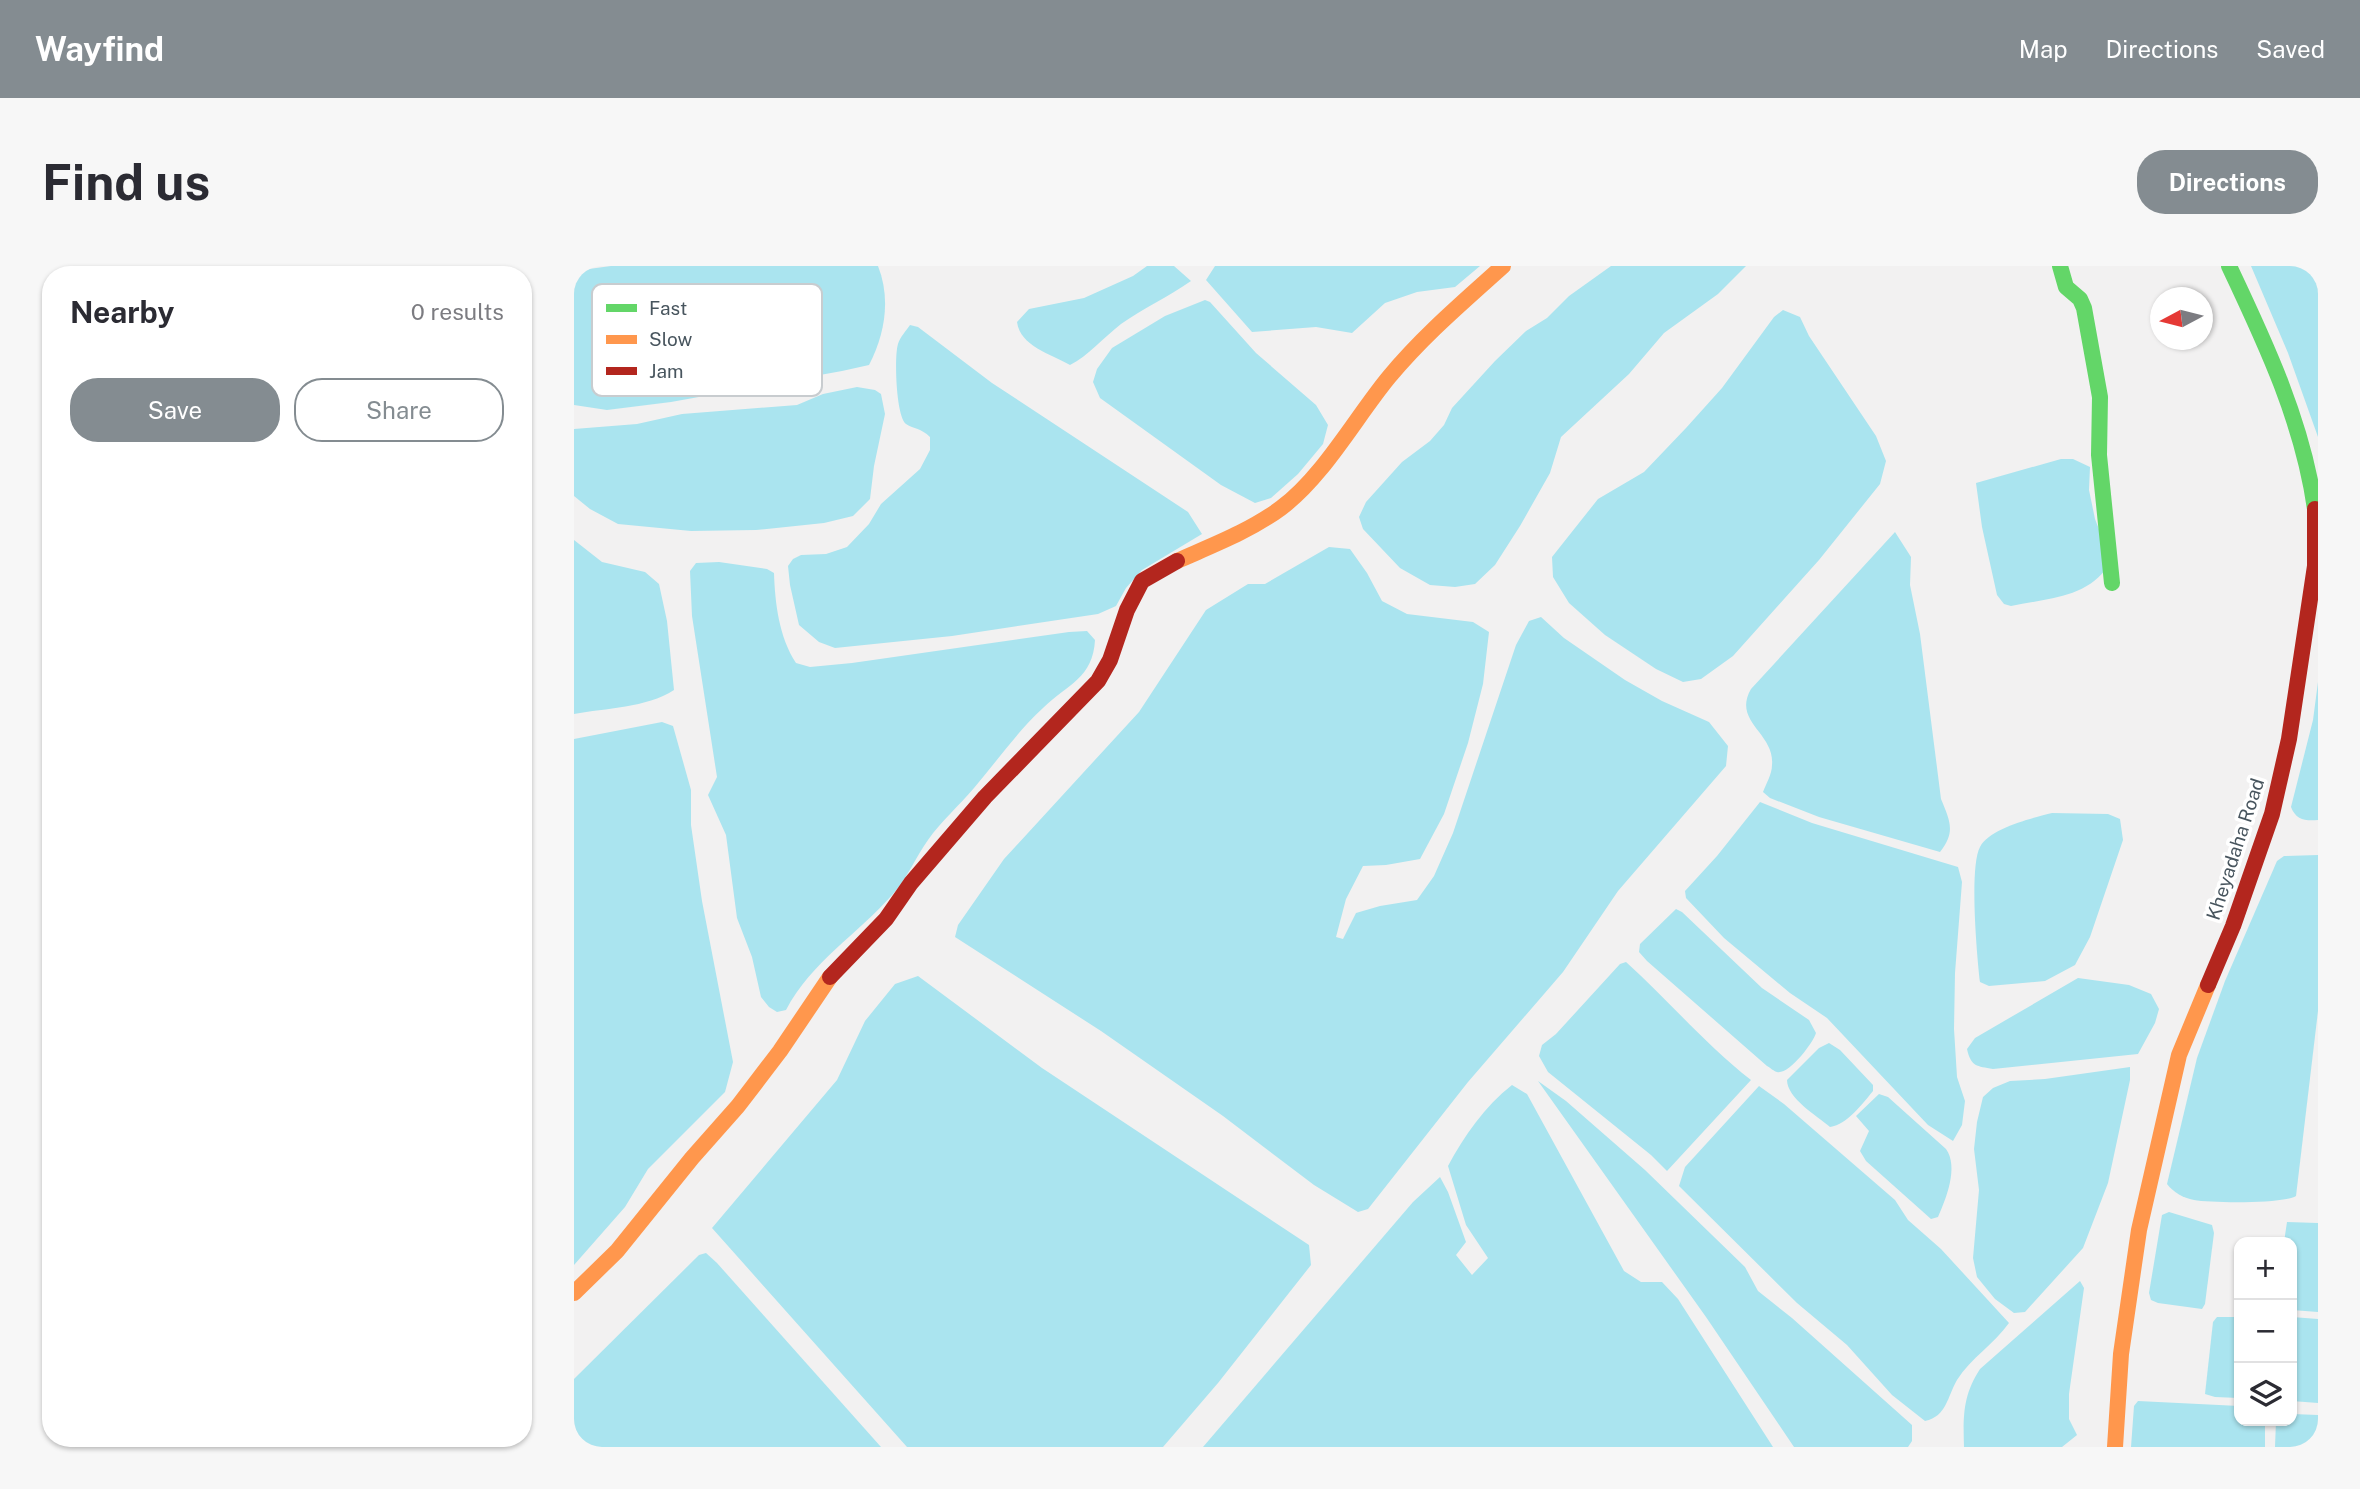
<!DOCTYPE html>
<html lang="en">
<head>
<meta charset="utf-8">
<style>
	:root { --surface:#fff; --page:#f7f7f7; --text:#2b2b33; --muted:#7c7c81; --line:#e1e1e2; --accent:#848c91 }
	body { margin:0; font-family:"Public Sans",sans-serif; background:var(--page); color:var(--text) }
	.controls { position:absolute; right:21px; bottom:21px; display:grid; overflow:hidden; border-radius:14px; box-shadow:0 2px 5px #0004 }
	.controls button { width:63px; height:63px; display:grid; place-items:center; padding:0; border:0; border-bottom:2px solid var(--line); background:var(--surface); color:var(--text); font:35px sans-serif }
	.compass { position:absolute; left:1576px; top:21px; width:63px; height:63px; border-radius:50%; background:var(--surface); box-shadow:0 2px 5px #0004; rotate:263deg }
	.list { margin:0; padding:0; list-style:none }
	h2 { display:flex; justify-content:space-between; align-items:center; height:91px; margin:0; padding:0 28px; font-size:30px }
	h2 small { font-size:23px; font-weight:400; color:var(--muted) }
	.actions { display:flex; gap:14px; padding:21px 28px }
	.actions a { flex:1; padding:16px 0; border:2px solid var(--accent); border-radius:28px; text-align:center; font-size:24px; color:var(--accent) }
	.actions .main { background:var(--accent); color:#fff }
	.icon { flex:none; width:38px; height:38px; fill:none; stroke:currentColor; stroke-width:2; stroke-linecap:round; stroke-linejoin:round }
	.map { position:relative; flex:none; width:1744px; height:1181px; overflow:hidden; border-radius:28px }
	header { display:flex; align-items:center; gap:42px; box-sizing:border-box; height:98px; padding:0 35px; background:var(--accent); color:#fff }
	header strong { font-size:33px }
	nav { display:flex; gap:38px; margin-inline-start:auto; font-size:24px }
	.intro { display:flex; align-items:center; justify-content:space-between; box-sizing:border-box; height:168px; padding:0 42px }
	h1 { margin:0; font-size:49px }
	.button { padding:18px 32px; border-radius:28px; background:var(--accent); color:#fff; font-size:24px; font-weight:700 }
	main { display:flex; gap:42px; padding:0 42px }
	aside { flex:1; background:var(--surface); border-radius:28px; box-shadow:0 2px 5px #0004 }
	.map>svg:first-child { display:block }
	.water { fill:#aae4ef }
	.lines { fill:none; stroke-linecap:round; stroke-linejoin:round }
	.fast { stroke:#63d668; stroke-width:16 }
	.slow { stroke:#ff974d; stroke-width:16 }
	.jam { stroke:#b3261e; stroke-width:16 }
	.labels { text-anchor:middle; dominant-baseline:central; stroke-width:7; stroke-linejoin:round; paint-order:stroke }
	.street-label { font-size:19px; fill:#48555e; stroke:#fff }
	.key { fill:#fff; stroke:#c8cccf; stroke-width:2 }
	.key-label { font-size:19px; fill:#48555e }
</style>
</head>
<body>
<header>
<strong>Wayfind</strong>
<nav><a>Map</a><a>Directions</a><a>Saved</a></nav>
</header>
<div class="intro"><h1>Find us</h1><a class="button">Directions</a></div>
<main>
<aside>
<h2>Nearby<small>0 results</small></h2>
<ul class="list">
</ul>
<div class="actions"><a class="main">Save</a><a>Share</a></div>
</aside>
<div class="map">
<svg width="1744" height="1181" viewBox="0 0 1744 1181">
	<rect width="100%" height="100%" fill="#f2f1f1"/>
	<g class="water">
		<path d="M37 0H304C317 33 311 68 295 99L268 105 97 136 33 144 0 139V5Z"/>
		<path d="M573 0H600L617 15C594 31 570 42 547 58 530 71 514 90 496 99 477 88 446 80 443 56L455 43 510 32 559 10Z"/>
		<polygon points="641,0 906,0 881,21 843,26 811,37 778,67 742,61 678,66 632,14"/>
		<polygon points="1037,0 1172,0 1144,28 1090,67 1055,108 987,171 976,207 946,260 921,299 901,318 881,321 856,319 826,302 789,263 785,251 792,236 828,196 856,175 870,159 878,142 921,95 952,65 973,52 995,30"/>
		<polygon points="1677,0 1744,0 1744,171 1714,87"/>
		<polygon points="631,34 636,36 682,87 742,139 754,159 749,178 724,208 697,232 681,237 647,219 526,132 519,116 523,103 538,82 591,50"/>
		<polygon points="1209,44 1226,51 1235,70 1302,170 1312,195 1306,218 1245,294 1159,390 1127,413 1109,416 1082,403 1031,369 995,337 979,311 978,291 1024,233 1070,206 1112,162 1148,122 1200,51"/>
		<path d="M336 59 344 61 418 117 614 246 628 268 568 304 552 322 542 340 524 348 378 370 261 382 245 376 225 359 216 319 214 300 219 293 227 289 252 288 273 281 295 258 307 238 346 203 356 184V171C347 162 340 163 332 158 322 151 320 90 324 78 326 71 332 65 336 59Z"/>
		<polygon points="283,121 301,124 307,128 311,148 300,200 296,233 279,250 250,257 182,264 117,265 44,258 16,243 0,230 0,163 63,158 108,148 223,139 249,128"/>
		<path d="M1487 193H1499L1516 201 1515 224 1521 253 1528 271 1531 304C1510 332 1470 333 1437 340L1430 338 1423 329 1408 261 1402 217Z"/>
		<path d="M1321 266 1337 291 1336 319 1346 368 1367 533C1376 555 1382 566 1366 586L1245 551 1196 532 1189 526C1192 518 1198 508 1198 499 1201 467 1158 456 1177 423Z"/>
		<path d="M0 274 28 296 71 306 85 318 93 355 100 424C72 442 32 442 0 448Z"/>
		<polygon points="755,281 776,283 793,307 808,335 833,348 899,356 915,366 909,418 894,477 870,548 846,593 812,599 789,600 772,633 762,671 769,673 782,647 806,640 843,634 860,610 879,567 942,379 955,355 967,351 990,372 1051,414 1088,435 1135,456 1154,480 1152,500 1044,625 989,706 894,816 794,943 784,946 740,919 649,850 527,765 381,671 384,659 430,593 565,446 632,344 674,318 691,318"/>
		<path d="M145 296 193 303 200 307C201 337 205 371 222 397L236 401 278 397 495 366 513 365 521 374C519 412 494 418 469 442 443 466 423 495 400 522 385 540 367 555 354 574 342 591 333 612 319 628 284 668 237 696 212 744L203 746 195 741 187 731 178 691 163 652 152 569 134 529 143 511 118 350 116 305 122 297Z"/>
		<path d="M1744 416V554C1731 555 1722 554 1717 541L1739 454Z"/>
		<polygon points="88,456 99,460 117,524 117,559 128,635 159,796 151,826 74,903 51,941 0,999 0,473"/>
		<polygon points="1186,536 1238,557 1384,601 1388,616 1381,707 1380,763 1383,811 1391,835 1388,859 1379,875 1354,859 1253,752 1216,727 1150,672 1112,632 1111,625 1143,590"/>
		<path d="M1478 547 1534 548 1546 553 1549 574 1516 671 1501 699 1471 715 1415 720 1406 716C1403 691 1395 601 1406 581 1416 562 1459 552 1478 547Z"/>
		<path d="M1744 589V745L1722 930C1709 938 1637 937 1620 934 1609 932 1599 926 1593 918L1623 792 1651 715 1703 595 1710 590Z"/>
		<path d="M1102 643 1108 646 1188 722 1235 754 1242 767C1239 777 1215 809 1203 806 1201 806 1195 801 1193 800L1073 695 1065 686 1066 678Z"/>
		<path d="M1052 696C1094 734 1132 779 1177 814L1093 905 1077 889 974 806 965 790 968 779 982 768 1046 698Z"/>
		<polygon points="344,710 468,802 735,979 737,999 644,1117 589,1181 333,1181 138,962 263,814 291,755 321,718"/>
		<path d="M1504 712 1555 719 1577 728 1585 743 1581 757 1564 788 1419 803C1403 800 1397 801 1393 783L1401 772Z"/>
		<path d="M1255 777 1266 784 1299 819V825C1288 838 1274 858 1256 861 1243 850 1213 832 1213 814L1245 782Z"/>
		<polygon points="1556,801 1556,814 1534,917 1509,982 1451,1046 1440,1047 1421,1033 1403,1011 1399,992 1405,924 1400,883 1403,856 1409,831 1419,822 1436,815 1471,813"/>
		<polygon points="964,815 992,835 1071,904 1171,1001 1184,1025 1218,1052 1338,1159 1338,1175 1334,1181 1220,1181 1132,1051"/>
		<path d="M938 819 953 828 1050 1005 1067 1016H1088L1104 1033 1199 1181H629L839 936 866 911 874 926 892 976 882 989 898 1009 914 992 892 959 874 900C890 870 911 840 938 819Z"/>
		<path d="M1185 820 1210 838 1321 934 1334 954 1367 983 1435 1057C1420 1078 1397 1092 1383 1114 1373 1131 1373 1150 1351 1155L1318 1129 1273 1079 1223 1037 1105 920 1111 901Z"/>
		<path d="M1305 828 1314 831 1372 883C1385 901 1372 933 1364 951L1357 953 1292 895 1286 885 1295 865 1282 850Z"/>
		<polygon points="1595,946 1638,959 1640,967 1631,1038 1628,1043 1584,1037 1577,1034 1575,1027 1588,949"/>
		<polygon points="1713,956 1744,957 1744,1046 1718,1044 1718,976 1710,976"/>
		<polygon points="132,987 143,997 307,1181 0,1181 0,1113 125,989"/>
		<path d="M1506 1015 1510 1022 1495 1128V1153L1503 1169 1488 1181H1390C1389 1150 1389 1129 1406 1103Z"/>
		<polygon points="1643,1051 1665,1051 1665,1132 1641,1131 1631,1128 1639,1056"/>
		<polygon points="1718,1051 1744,1053 1744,1137 1718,1135"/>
		<polygon points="1564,1135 1665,1140 1665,1155 1691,1155 1691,1181 1557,1181 1560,1140"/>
		<polygon points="1718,1148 1744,1149 1744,1181 1701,1181 1702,1155 1718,1155"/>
	</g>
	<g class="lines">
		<g class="fast">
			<polyline points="1486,0 1492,21 1506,33 1510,42 1526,131 1525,189 1538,317"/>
			<path d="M1655 0C1692 78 1729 157 1741 243"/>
		</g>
		<g class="slow">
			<path d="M603 295C639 279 676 265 707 242 749 211 782 151 815 111 849 70 889 36 929 0"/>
			<polyline points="0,1027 43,985 118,892 164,840 206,785 256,711"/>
			<polyline points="1541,1181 1547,1088 1565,964 1605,789 1634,719"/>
		</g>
		<g class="jam">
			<polyline points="256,711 312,653 337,617 411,531 524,415 536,394 553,344 568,315 603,295"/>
			<polyline points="1634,719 1659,660 1698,548 1715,473 1741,300 1741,243"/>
		</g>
	</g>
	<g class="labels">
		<g class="street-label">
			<text transform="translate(1661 583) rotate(-72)">Kheyadaha Road</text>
		</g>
	</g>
	<rect x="18" y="18" width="230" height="112" rx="10" class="key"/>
	<rect x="32" y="38" width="31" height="8" fill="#63d668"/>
	<rect x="32" y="69" width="31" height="9" fill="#ff974d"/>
	<rect x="32" y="101" width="31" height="8" fill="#b3261e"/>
	<g class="key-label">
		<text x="75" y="49">Fast</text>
		<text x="75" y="80">Slow</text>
		<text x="75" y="112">Jam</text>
	</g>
</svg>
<div class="controls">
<button>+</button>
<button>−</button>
<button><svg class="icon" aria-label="layers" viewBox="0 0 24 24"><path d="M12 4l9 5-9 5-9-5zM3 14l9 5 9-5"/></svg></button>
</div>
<svg class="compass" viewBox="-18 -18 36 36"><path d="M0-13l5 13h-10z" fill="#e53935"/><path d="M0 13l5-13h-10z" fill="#7c7c81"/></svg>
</div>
</main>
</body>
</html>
